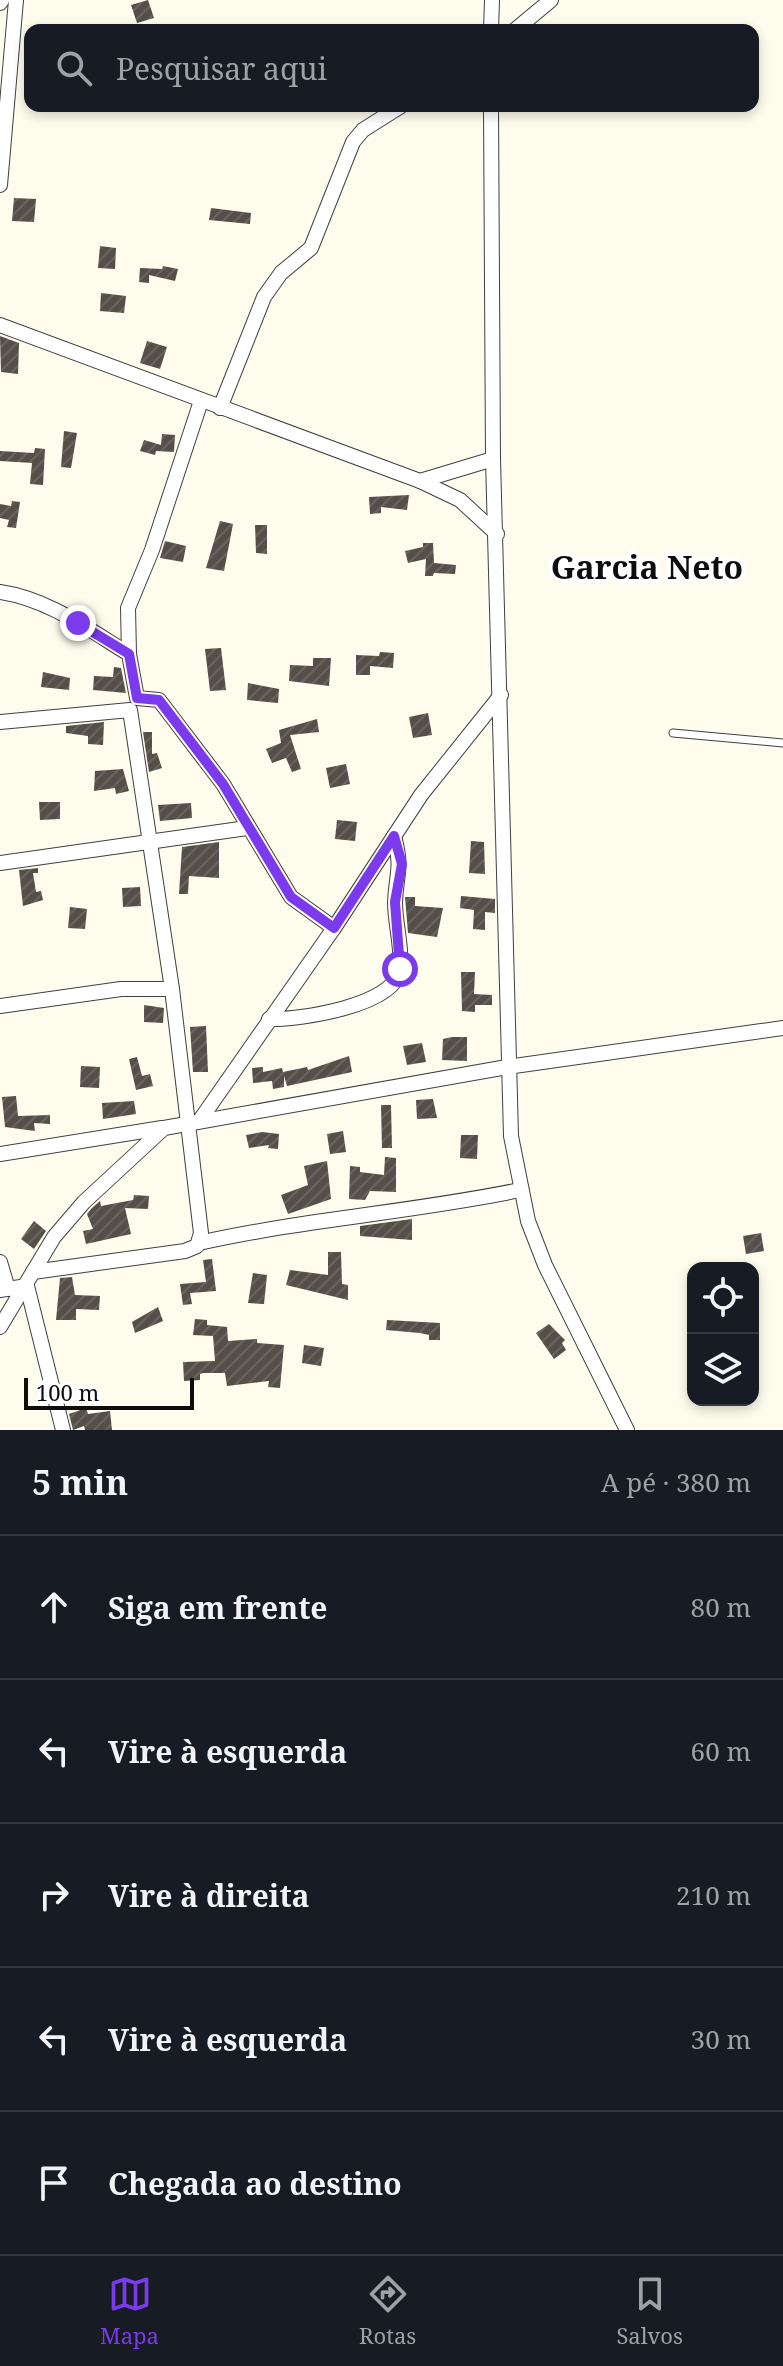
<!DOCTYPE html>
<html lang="pt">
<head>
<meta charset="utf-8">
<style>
	:root { --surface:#171b24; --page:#20242c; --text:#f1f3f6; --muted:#9ea1a6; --line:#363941; --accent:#7c3aed }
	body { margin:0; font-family:"Noto Serif",serif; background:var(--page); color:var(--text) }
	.controls { position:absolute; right:24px; bottom:24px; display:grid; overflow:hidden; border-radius:16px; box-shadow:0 4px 12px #0003 }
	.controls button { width:72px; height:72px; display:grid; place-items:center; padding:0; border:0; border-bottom:2px solid var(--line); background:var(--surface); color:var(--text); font:40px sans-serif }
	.scale { position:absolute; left:24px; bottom:20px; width:170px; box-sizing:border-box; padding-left:8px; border:4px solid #0d0d0d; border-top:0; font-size:22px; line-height:28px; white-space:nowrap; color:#0d0d0d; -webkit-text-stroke:6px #fff; paint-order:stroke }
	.stop { position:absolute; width:24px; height:24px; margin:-18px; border:6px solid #7c3aed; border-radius:50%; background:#fff }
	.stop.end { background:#7c3aed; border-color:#fff; box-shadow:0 2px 8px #0008 }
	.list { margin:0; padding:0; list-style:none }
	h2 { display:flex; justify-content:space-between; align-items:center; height:104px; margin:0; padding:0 32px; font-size:34px }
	h2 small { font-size:26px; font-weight:400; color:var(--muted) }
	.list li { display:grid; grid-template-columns:52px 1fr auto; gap:24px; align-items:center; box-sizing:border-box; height:144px; padding:0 32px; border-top:2px solid var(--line) }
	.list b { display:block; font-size:30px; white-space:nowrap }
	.list em { font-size:26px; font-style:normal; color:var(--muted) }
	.icon { flex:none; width:44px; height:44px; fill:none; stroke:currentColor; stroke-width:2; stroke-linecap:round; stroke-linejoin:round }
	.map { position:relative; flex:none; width:783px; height:1430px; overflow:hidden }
	.search { position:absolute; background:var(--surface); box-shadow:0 4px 12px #0003; left:24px; right:24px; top:24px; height:88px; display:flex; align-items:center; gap:20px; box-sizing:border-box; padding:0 28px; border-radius:16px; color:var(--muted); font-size:30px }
	.sheet { height:824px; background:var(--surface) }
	nav { display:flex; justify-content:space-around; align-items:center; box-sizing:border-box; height:112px; border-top:2px solid var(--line); background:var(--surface); font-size:22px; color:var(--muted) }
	nav a { display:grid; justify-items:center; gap:4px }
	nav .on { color:var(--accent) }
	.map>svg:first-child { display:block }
	.building { fill:url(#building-hatch) }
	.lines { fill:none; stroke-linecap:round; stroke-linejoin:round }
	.lane-casing { stroke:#404040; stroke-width:9 }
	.street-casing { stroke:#404040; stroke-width:16 }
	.lane { stroke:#fff; stroke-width:7 }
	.street { stroke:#fff; stroke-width:14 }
	.route { stroke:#7c3aed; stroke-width:10 }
	.labels { text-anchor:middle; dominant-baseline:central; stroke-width:8; stroke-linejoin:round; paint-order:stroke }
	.district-label { font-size:32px; font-weight:bold; fill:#0d0d0d; stroke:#fff }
</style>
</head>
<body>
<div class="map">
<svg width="783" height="1430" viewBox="0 0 783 1430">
	<defs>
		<pattern id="building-hatch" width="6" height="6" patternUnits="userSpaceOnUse" patternTransform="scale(2)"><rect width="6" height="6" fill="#554f4a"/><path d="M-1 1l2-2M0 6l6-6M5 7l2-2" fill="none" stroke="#686460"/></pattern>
	</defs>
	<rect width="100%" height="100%" fill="#fefced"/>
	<g class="building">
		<polygon points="148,0 154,18 137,23 131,5"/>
		<polygon points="14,198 36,199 34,222 12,221"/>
		<polygon points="211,208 251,213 250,224 209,220"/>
		<polygon points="100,246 116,248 115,269 98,268"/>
		<polygon points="163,266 178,269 175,281 149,275 149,283 139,282 140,268 162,269"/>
		<polygon points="101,293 126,296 124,313 100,311"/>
		<polygon points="0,336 19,343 18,374 1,372"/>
		<polygon points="147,341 167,347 160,369 140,363"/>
		<polygon points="64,431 77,433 71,468 61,467"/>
		<polygon points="162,434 175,435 174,452 156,451 155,455 140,451 144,440 161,445"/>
		<polygon points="35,448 45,449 43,485 30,484 32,463 0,461 0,451 34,453"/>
		<polygon points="409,495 407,510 381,507 381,513 370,514 369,497"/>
		<polygon points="12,501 20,502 16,528 7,527 9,520 0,518 0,504 11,506"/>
		<polygon points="220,521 233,524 224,571 206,568"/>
		<polygon points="255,525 267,525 267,554 256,553"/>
		<polygon points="165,541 186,546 183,562 160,558"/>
		<polygon points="423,543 433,543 434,563 456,565 455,574 434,573 433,576 425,576 426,559 408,563 405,551 423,547"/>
		<polygon points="221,648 226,690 210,691 205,649"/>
		<polygon points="380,652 394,653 393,668 370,666 370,675 356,675 356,655 379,656"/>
		<polygon points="313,658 331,658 329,686 289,681 290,665 313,666"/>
		<polygon points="114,667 121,668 126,693 93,690 94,676 113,677"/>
		<polygon points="43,672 70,678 69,690 41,687"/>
		<polygon points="248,683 279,689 278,703 247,700"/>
		<polygon points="428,713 432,735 413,738 409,717"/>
		<polygon points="317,719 319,732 290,735 301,769 292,772 286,758 272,763 266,749 281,743 279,730"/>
		<polygon points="104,722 103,745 88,744 88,736 66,733 66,726"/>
		<polygon points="143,732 152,732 152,754 157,753 162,768 149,772"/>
		<polygon points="346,764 350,784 330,788 326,768"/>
		<polygon points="123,769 129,791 116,794 115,788 94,791 95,771"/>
		<polygon points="39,802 60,802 60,819 40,820"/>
		<polygon points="191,803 192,818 160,821 158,805"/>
		<polygon points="337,820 357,822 355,841 335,839"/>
		<polygon points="471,841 484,842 485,874 469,873"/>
		<polygon points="219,842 219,878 189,876 188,894 179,894 182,847"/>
		<polygon points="38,868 38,873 33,873 36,892 41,891 43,900 23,906 19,870"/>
		<polygon points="140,887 141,906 123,907 122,888"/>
		<polygon points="461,896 495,899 495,913 485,912 485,930 473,929 474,910 460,908"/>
		<polygon points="405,897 415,897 415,906 443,908 437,937 408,933"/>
		<polygon points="70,907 87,909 85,929 68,928"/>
		<polygon points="461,972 475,972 474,994 492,995 492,1005 475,1005 475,1012 462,1011"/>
		<polygon points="144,1005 164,1008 163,1023 144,1022"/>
		<polygon points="206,1026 208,1072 193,1072 190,1027"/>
		<polygon points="452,1037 467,1037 467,1061 442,1060 443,1039"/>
		<polygon points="422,1043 426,1062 407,1065 403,1046"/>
		<polygon points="349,1056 352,1072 287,1086 284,1076 284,1087 273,1089 272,1081 253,1083 252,1068 263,1067 263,1072 282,1068 283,1072 307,1067 308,1070"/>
		<polygon points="137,1057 142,1076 150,1074 153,1086 136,1090 129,1059"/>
		<polygon points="81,1066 100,1067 99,1088 80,1087"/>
		<polygon points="16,1096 18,1116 50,1115 50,1124 34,1123 35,1131 5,1127 2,1097"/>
		<polygon points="433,1099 437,1118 417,1119 416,1100"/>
		<polygon points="134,1101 136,1114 103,1119 102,1103"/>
		<polygon points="381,1105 391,1105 392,1148 382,1148"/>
		<polygon points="343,1131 346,1152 330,1154 327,1134"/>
		<polygon points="262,1132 279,1134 278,1149 268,1148 269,1145 249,1148 246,1135"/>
		<polygon points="461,1135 478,1135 477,1159 460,1158"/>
		<polygon points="385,1157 396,1158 396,1192 370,1191 365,1200 349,1199 350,1166 360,1167 360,1172 384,1175"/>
		<polygon points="327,1161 331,1199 288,1214 281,1195 308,1185 304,1166"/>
		<polygon points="134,1195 149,1196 148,1209 125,1208 131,1234 86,1244 83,1231 93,1229 87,1214 91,1209 100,1201 101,1206 133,1200"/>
		<polygon points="412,1219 412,1240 360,1236 360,1226"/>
		<polygon points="34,1221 46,1231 34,1249 21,1239"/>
		<polygon points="761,1233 764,1251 746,1254 743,1236"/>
		<polygon points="328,1252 341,1252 342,1284 348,1285 348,1300 286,1285 290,1270 328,1275"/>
		<polygon points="212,1259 216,1291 190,1293 192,1304 183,1305 180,1284 206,1282 203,1260"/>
		<polygon points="253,1273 267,1275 264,1304 248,1303"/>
		<polygon points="72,1277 75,1295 100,1296 99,1310 76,1309 76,1320 56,1320 60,1278"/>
		<polygon points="158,1307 163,1321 135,1333 132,1322"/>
		<polygon points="195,1319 207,1320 207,1325 227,1327 228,1341 257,1339 257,1343 284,1345 280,1388 268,1387 269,1381 227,1386 225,1373 203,1373 200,1374 200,1380 184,1381 183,1362 215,1361 213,1336 193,1335"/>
		<polygon points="387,1320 440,1323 440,1340 429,1340 429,1335 420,1333 386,1330"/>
		<polygon points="549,1324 565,1340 562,1343 566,1350 554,1359 536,1333"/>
		<polygon points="304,1345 324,1348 321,1366 302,1363"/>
		<polygon points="86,1408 88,1414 110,1411 112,1430 85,1430 84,1426 73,1430 69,1414"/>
	</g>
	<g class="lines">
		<defs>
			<polyline id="lane" points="673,733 783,743"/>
			<g id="street">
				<polyline points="0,3 2,0"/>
				<polyline points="491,30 492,0"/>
				<polyline points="515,30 551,0"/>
				<polyline points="491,106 493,459 511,1136 528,1221 545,1265 627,1430"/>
				<polyline points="0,185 16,0"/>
				<polyline points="0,325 420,481 460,500 497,534"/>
				<polyline points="220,408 264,297 281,273 311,248 353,142 363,130 401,106"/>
				<polyline points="420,481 493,459"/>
				<path d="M0 592C48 599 88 629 129 654L137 698 159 700 223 784 291 897 334 928"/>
				<polyline points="129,654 128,608 152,550 201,401"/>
				<polyline points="0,722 130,710 172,989 201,1233 197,1246 185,1251 33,1272"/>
				<polyline points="0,863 247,828"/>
				<polyline points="0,1006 121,989 172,989"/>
				<path d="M269 1019C299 1020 394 1006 400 970 403 952 395 922 395 903 396 872 403 870 394 836"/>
				<polyline points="200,1120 334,928 421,795 501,695"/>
				<polyline points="0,1154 162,1128"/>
				<path d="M199 1243C306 1219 414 1212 520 1190"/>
				<polyline points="0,1262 8,1289"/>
				<polyline points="0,1290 27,1286 63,1430"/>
				<polyline points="0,1327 54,1237 84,1202 164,1128 507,1067 783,1028"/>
			</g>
		</defs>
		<use href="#lane" class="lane-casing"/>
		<use href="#street" class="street-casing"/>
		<use href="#lane" class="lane"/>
		<use href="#street" class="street"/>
	</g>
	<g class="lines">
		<polyline class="route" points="78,623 129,654 137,698 159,700 223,784 291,897 334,928 394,836 402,864 395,902 400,969"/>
	</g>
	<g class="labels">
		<g class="district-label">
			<text x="647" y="566">Garcia Neto</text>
		</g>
	</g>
</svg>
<div class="controls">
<button><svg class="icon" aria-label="locate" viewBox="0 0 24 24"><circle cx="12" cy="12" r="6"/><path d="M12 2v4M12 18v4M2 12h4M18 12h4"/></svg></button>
<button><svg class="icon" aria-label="layers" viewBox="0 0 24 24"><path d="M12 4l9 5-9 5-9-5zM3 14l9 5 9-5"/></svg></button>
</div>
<div class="scale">100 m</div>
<div class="stop" style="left:400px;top:969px"></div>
<div class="stop end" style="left:78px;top:623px"></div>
<div class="search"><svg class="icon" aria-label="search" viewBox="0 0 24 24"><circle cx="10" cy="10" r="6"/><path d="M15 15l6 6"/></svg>Pesquisar aqui</div>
</div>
<section class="sheet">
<h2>5 min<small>A pé · 380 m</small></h2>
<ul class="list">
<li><svg class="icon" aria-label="ahead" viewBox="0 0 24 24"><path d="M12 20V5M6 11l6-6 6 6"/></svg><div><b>Siga em frente</b></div><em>80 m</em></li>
<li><svg class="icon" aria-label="left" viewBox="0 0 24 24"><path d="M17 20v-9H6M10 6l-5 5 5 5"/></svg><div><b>Vire à esquerda</b></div><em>60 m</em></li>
<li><svg class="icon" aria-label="right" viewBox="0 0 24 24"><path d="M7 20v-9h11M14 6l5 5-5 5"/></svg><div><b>Vire à direita</b></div><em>210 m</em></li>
<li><svg class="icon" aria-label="left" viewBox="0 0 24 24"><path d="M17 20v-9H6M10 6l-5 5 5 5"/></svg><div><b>Vire à esquerda</b></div><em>30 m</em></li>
<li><svg class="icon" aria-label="arrive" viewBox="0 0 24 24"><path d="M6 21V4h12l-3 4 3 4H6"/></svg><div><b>Chegada ao destino</b></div></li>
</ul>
</section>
<nav>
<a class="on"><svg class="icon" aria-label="map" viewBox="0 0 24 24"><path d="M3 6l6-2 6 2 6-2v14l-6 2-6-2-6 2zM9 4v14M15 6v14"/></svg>Mapa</a>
<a><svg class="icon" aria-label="directions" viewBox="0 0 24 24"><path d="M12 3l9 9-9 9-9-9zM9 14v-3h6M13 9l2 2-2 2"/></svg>Rotas</a>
<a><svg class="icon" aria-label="saved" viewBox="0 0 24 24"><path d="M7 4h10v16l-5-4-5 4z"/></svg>Salvos</a>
</nav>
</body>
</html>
